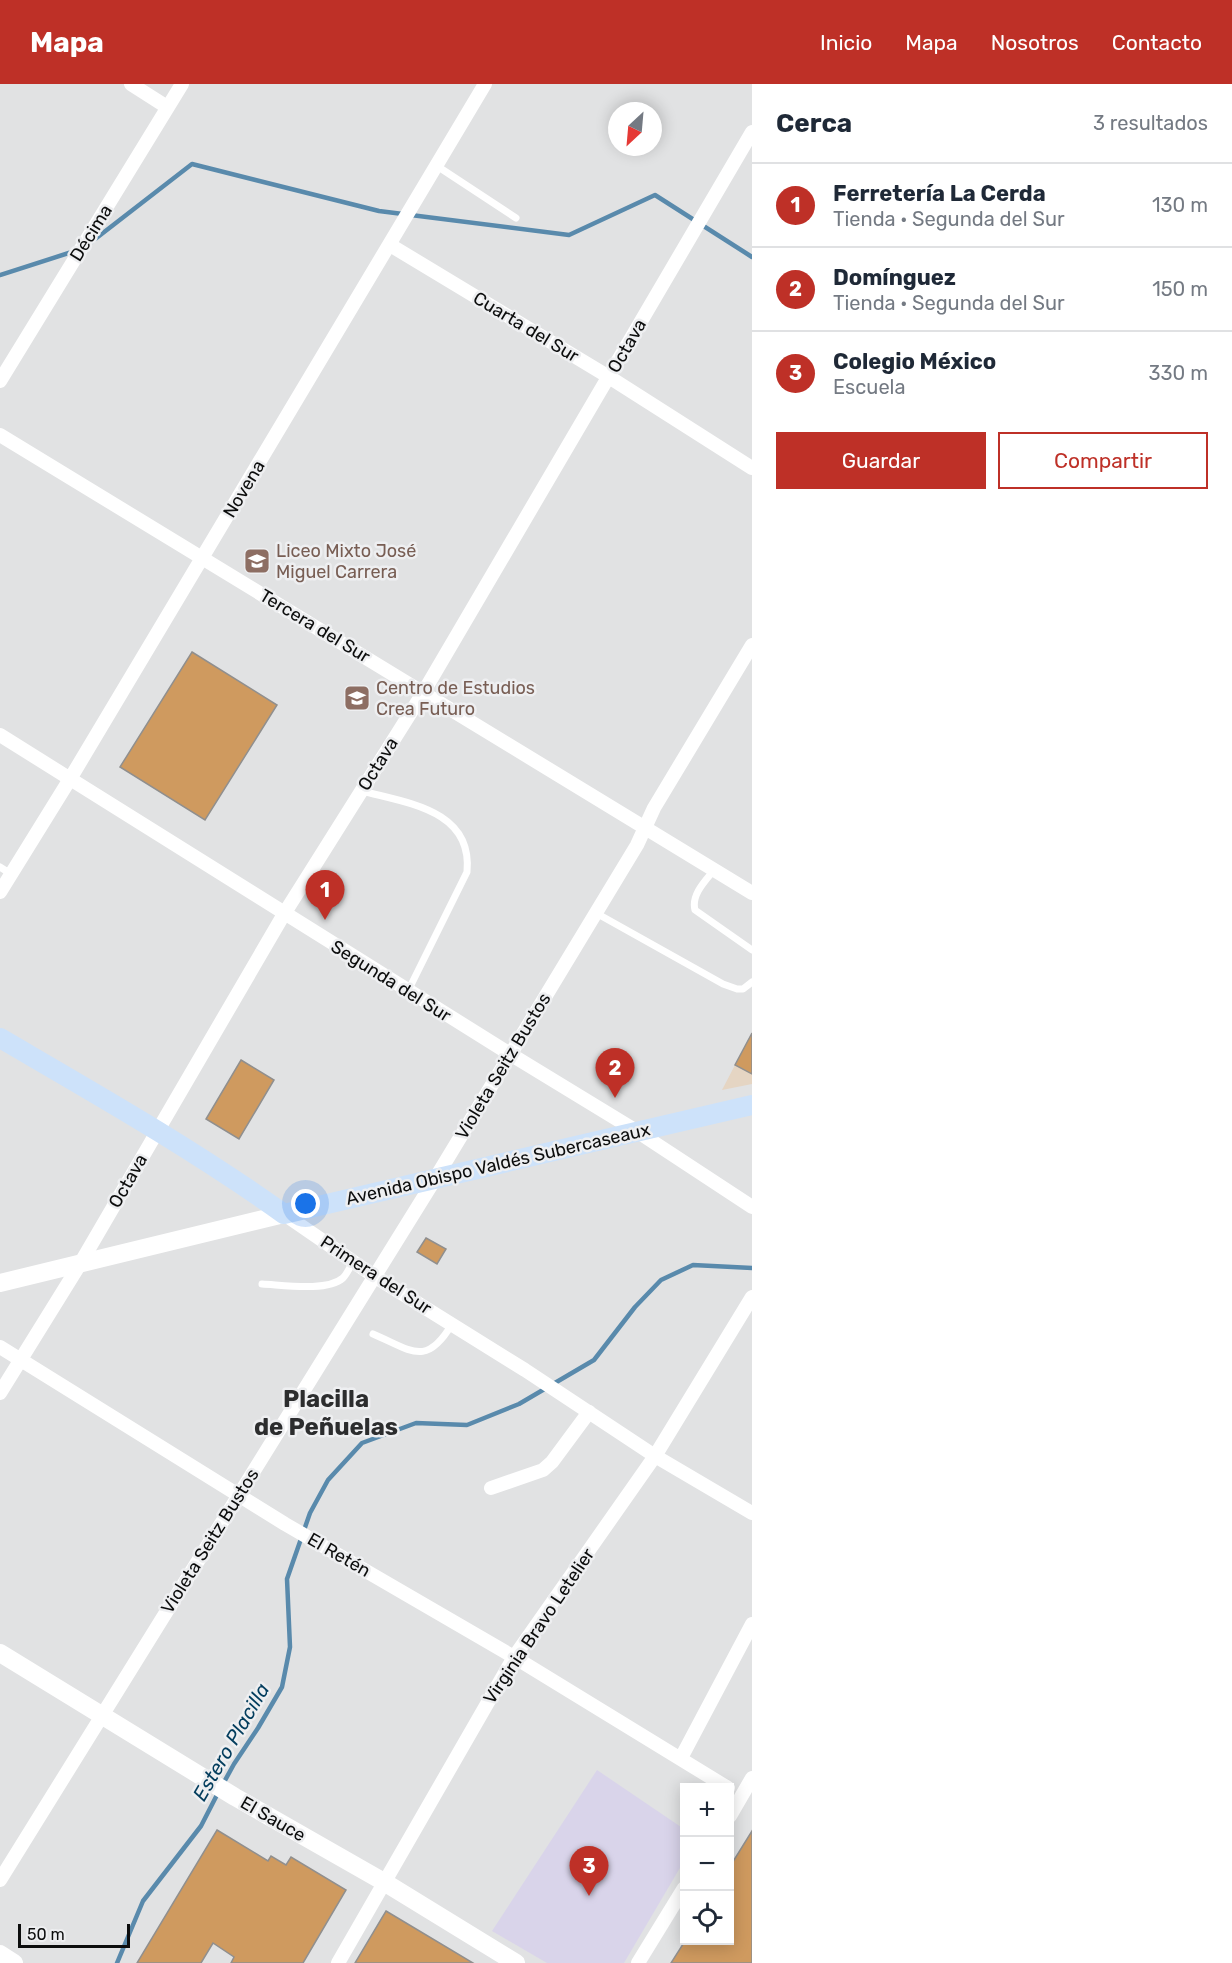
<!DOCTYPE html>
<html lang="es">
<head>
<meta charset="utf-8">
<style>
	:root { --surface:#fff; --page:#f6f6f7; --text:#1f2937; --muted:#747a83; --line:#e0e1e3; --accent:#be3027 }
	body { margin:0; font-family:Rubik,sans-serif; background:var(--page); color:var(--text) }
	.controls { position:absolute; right:18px; bottom:18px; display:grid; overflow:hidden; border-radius:0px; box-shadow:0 3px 15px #0003 }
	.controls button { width:54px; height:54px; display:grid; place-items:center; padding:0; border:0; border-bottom:2px solid var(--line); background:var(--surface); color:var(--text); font:30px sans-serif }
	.compass { position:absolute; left:608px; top:18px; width:54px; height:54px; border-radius:50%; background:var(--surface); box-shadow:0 3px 15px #0003; rotate:206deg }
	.scale { position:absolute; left:18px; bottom:15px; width:112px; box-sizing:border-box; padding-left:6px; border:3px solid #0c0d0d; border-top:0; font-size:16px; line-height:21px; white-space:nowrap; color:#0c0d0d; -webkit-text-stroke:4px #eeeff1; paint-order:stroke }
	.you { position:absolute; left:306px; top:1120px; width:21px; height:21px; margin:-15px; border:4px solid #fff; border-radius:50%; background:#1a73e8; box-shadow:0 0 0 9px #1a73e833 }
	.badge { display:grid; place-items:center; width:39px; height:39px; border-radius:50%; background:var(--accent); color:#fff; font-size:20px; font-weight:700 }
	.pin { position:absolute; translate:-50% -50px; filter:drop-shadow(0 2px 3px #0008) }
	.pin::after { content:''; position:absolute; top:32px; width:21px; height:18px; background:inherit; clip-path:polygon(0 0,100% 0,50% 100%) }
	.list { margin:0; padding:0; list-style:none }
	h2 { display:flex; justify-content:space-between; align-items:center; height:78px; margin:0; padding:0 24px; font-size:26px }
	h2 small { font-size:20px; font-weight:400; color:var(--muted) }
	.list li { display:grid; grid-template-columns:39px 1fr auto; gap:18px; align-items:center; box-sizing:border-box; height:84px; padding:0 24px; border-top:2px solid var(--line) }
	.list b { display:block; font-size:22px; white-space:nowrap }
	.list p { margin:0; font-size:20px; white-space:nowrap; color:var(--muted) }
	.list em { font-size:20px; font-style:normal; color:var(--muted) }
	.actions { display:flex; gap:12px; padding:18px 24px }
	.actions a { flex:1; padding:14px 0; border:2px solid var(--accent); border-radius:0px; text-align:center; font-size:21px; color:var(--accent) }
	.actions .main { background:var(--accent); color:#fff }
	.icon { flex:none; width:33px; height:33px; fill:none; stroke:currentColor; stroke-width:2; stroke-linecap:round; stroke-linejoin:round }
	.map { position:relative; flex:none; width:752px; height:1879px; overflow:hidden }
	header { display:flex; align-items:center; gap:36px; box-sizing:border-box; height:84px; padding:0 30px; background:var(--accent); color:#fff }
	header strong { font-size:28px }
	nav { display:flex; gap:33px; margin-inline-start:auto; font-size:21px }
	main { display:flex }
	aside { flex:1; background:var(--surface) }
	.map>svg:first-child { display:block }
	.commercial { fill:#e5d5c3 }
	.education { fill:#d9d4ea }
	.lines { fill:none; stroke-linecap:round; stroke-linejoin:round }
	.stream { stroke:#598aac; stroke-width:4.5 }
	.building { fill:#cf9a5f; stroke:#908f8e; stroke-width:1.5 }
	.service { stroke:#fff; stroke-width:7 }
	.minor { stroke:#fff; stroke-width:14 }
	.tertiary { stroke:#fff; stroke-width:18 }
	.secondary { stroke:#cde2fa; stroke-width:20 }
	.labels { text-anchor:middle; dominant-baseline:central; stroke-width:5; stroke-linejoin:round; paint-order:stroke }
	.street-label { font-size:18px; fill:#0c0d0d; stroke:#eeeff1 }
	.education-label { font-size:18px; fill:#785e54; stroke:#eeeff1; text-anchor:start }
	.water-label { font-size:20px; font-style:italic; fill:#033d5d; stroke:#eeeff1 }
	.district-label { font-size:24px; font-weight:bold; fill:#2c2d2e; stroke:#eeeff1 }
</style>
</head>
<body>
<header>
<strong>Mapa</strong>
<nav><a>Inicio</a><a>Mapa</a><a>Nosotros</a><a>Contacto</a></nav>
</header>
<main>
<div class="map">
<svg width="752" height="1879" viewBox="0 0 752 1879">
	<rect width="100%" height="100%" fill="#e1e2e3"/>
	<polygon class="commercial" points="752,949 752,1000 722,1006 735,981"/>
	<polygon class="education" points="597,1686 684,1745 684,1777 624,1879 547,1879 492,1847"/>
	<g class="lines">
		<g class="stream">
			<polyline points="90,159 192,80 379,127 569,151 655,111 752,173"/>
			<polyline points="0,191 75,167"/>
			<polyline points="223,1700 234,1680 258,1644 282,1603 290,1563 287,1495 310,1429 328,1396 362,1359 416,1339 467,1341 519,1320 594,1276 635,1223 661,1196 693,1181 752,1184"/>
			<polyline points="117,1879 143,1817 201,1742 219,1707"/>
		</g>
	</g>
	<g class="building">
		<polygon points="192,568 277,621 205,736 120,683"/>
		<polygon points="752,949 752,990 735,981"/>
		<polygon points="241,976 274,996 239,1055 206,1035"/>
		<polygon points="426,1154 446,1165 437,1180 417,1168"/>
		<polygon points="217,1746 268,1777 271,1772 286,1781 291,1773 346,1806 303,1879 231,1879 234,1873 213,1859 201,1879 137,1879"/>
		<polygon points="752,1747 752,1879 671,1879 685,1857 729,1857 729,1784"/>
		<polygon points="386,1827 473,1879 355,1879"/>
	</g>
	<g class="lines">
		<g class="service">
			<polyline points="437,82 516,134"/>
			<path d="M362 707C407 719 473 726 467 788L408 907"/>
			<polyline points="0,783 11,790"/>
			<path d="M714 786C705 797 691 811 695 826L752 866"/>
			<polyline points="596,829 723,900 737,905 743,905 752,898"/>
			<path d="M262 1200C283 1201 327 1208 343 1194 347 1190 350 1183 353 1178"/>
			<path d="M373 1250C411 1266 426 1284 452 1240"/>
		</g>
		<g class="minor">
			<polyline points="131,0 167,23"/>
			<polyline points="390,161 609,293 752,384"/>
			<polyline points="0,297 182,0"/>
			<polyline points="0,351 752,809"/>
			<polyline points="0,651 510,970 638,1048 752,1123"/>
			<polyline points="0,808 70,695 485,0"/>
			<polyline points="284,1130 374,1192 525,1286 655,1372 752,1429"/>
			<polyline points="0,1263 285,1440 514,1573 728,1704"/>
			<polyline points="0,1309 80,1180 284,830 423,609 752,48"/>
			<polyline points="491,1404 543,1386 552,1378 589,1328"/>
			<polyline points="681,1674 752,1540"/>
			<polyline points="730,1732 752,1694"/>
			<polyline points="0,1796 435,1095 637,761 654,724 752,561"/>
			<polyline points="338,1879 514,1573 655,1372 752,1213"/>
			<polyline points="638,1879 684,1804"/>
		</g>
		<g class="tertiary">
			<polyline points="0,1199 284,1130"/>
			<polyline points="0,1569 235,1713 384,1798 516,1879"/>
			<polyline points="0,1870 14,1879"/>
		</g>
		<path class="secondary" d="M0 954C96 1010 193 1065 284 1130L752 1021"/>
	</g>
	<defs>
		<symbol id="school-square" viewBox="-11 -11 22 22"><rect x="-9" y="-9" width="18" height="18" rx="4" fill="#8d6e63" stroke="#eeeff1"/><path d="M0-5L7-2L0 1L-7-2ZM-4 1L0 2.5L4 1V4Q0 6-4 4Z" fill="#fff"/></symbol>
	</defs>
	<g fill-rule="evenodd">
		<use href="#school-square" x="242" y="462" width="30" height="30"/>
		<use href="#school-square" x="342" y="599" width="30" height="30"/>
	</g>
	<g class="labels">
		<g class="street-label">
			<text transform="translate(91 149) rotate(-58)">Décima</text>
			<text transform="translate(526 243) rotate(31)">Cuarta del Sur</text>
			<text transform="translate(627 262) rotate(-60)">Octava</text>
			<text transform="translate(244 405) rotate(-59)">Novena</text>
			<text transform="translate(315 542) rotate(31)">Tercera del Sur</text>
			<text transform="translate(378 680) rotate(-58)">Octava</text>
			<text transform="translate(391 897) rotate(32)">Segunda del Sur</text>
			<text transform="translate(503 982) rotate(-59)">Violeta Seitz Bustos</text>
			<text transform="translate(498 1080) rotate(-13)">Avenida Obispo Valdés Subercaseaux</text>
			<text transform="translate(128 1097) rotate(-60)">Octava</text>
			<text transform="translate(376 1191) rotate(33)">Primera del Sur</text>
			<text transform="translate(210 1457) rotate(-58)">Violeta Seitz Bustos</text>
			<text transform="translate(339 1471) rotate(30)">El Retén</text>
			<text transform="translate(539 1542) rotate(-56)">Virginia Bravo Letelier</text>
			<text transform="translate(273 1735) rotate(30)">El Sauce</text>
		</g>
		<g class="education-label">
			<text x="276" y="467">Liceo Mixto José<tspan x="276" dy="21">Miguel Carrera</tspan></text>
			<text x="376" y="604">Centro de Estudios<tspan x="376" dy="21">Crea Futuro</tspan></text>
		</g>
		<g class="water-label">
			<text transform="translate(231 1658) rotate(-60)">Estero Placilla</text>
		</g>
		<g class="district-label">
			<text x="326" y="1315">Placilla<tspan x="326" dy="28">de Peñuelas</tspan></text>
		</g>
	</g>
</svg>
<div class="controls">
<button>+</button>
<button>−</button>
<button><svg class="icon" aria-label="locate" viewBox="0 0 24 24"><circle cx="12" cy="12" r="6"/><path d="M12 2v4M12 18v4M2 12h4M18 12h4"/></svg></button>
</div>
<svg class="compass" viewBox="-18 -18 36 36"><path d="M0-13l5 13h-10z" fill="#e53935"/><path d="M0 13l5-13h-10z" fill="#747a83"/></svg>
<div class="scale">50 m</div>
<div class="you"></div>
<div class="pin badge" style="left:325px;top:836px">1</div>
<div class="pin badge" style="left:615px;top:1014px">2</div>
<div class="pin badge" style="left:589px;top:1812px">3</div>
</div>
<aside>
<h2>Cerca<small>3 resultados</small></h2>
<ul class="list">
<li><span class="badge">1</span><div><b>Ferretería La Cerda</b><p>Tienda · Segunda del Sur</p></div><em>130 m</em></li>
<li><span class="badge">2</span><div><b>Domínguez</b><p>Tienda · Segunda del Sur</p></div><em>150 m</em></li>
<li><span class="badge">3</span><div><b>Colegio México</b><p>Escuela</p></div><em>330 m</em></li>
</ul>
<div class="actions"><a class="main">Guardar</a><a>Compartir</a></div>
</aside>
</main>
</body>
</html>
